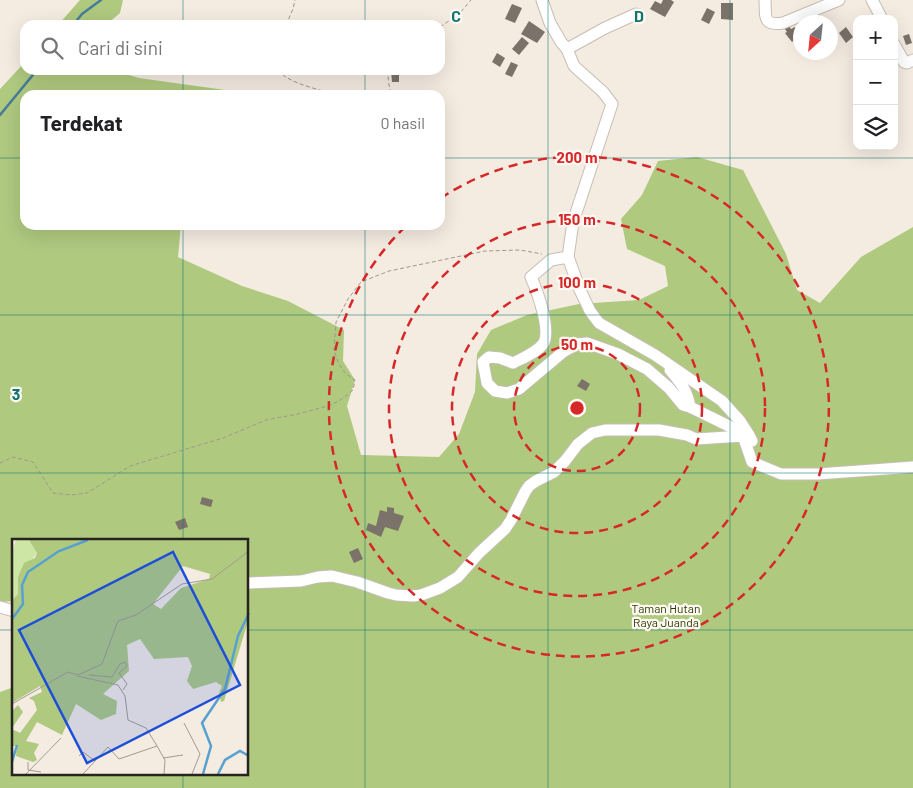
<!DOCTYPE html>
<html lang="id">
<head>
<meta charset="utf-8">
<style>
	:root { --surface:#fff; --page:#f6f6f6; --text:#202124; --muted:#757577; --line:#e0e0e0 }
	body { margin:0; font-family:Barlow,sans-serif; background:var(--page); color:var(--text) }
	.controls { position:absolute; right:15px; top:15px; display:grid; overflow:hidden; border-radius:10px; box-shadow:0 5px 20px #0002 }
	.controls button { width:45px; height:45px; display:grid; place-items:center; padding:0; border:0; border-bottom:1px solid var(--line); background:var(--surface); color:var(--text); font:25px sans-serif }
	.compass { position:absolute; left:793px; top:15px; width:45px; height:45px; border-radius:50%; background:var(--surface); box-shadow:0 5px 20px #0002; rotate:207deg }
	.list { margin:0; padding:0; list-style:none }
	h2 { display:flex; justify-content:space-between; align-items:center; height:65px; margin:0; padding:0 20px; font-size:21px }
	h2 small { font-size:16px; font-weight:400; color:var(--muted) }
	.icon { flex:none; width:28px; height:28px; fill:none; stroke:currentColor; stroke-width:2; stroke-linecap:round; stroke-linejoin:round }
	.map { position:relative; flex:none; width:913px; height:788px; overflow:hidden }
	.search { position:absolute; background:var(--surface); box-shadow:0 5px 20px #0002; left:20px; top:20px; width:425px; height:55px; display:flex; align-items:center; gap:12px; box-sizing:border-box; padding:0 18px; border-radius:15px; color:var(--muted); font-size:19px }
	.panel { position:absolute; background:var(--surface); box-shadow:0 5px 20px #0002; left:20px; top:90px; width:425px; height:140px; border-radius:15px }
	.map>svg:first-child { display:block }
	.forest { fill:#afc97f }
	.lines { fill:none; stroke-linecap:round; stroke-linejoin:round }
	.stream { stroke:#497c9b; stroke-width:2.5 }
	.building { fill:#7b736a }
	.minor-casing { stroke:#c6beb4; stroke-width:13 }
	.path { stroke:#9e9890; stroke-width:1; stroke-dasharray:4 2.5; stroke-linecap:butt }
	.minor { stroke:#fff; stroke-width:11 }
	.grid { fill:none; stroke:#0f766e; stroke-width:1; stroke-opacity:0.55 }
	.ring { fill:none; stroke:#d62828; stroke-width:2.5; stroke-dasharray:9 6 }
	.labels { text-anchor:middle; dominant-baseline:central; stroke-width:4.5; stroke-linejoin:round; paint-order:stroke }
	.park-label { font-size:12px; fill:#2d3c04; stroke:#fff9f3 }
	.inset-river { fill:none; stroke:#57a1d0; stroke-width:2.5 }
	.inset-road { fill:none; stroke:#a29b94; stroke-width:1 }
	.view { fill:#1d4ed8; fill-opacity:0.15; stroke:#1d4ed8; stroke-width:2.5 }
	.inset-edge { fill:none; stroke:#272420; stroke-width:2.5 }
	.grid-label { font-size:16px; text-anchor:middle; font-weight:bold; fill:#0f766e; stroke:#fff9f3; stroke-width:4.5; stroke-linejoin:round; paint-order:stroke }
	.centre { fill:#d62828; stroke:#fff9f3; stroke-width:2.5 }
	.ring-label { font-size:15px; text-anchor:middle; font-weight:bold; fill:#d62828; stroke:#fff9f3; stroke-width:4.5; stroke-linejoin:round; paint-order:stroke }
</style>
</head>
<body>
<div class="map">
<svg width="913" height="788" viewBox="0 0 913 788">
	<rect width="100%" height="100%" fill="#f4ebe1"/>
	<g class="forest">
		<polygon points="80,0 123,0 120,13 106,25 58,25"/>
		<polygon points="25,62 25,70 112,70 139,78 232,91 233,95 25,95 25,225 181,225 178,257 242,286 288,301 344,330 343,361 355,380 347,406 361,455 439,457 459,434 475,392 477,354 491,330 527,315 579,304 639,300 668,286 665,266 627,249 621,219 642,195 658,161 697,157 743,170 786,254 797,290 820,303 861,257 913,227 913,788 0,788 0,692 14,687 14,774 248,774 248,540 14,540 14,601 0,602 0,89"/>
	</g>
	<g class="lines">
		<g class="stream">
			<polyline points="73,25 82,14 101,0"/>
			<polyline points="0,115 37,70"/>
		</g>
	</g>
	<g class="building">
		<polygon points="663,0 671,0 674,2 665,17 650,9 655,1 661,4"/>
		<polygon points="721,3 733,3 733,20 721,19"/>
		<polygon points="512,4 522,8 515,23 505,19"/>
		<polygon points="707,8 715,12 709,24 701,20"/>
		<polygon points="529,21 545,32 537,43 521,34"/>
		<polygon points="787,23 791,29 795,27 800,35 792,42 785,33 787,32 783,26"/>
		<polygon points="846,27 853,37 846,43 839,33"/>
		<polygon points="909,34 912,43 906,45 903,36"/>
		<polygon points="522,37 529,43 519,55 512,49"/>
		<polygon points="497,53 505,58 500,67 492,62"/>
		<polygon points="511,62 518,65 512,77 505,74"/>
		<polygon points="391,70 399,70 399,82 392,82"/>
		<polygon points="582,379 590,384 586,391 577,386"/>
		<polygon points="202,497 213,500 211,507 200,504"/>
		<polygon points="387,507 394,508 394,513 404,516 398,531 385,527 381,537 366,530 368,523 376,526 380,510 387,512"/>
		<polygon points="185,518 188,527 179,530 175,522"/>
		<polygon points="358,548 363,559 354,563 349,552"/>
	</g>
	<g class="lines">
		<defs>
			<g id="minor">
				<polyline points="542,0 550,23 561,42 567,49 574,66 603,92 612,104 573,222 568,257 580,290 590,311 599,323 655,355 722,401 740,421 749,435 752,441"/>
				<path d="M765 0C766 16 762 26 783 23L839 0"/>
				<polyline points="872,0 882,19"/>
				<polyline points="894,44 904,62 907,63 913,60"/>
				<polyline points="567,49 605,28 636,14"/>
				<path d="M568 257 551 260 531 277C537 291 552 331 543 344 536 353 523 358 513 363L500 358 489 357 483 362 487 383 495 391 507 393 519 389 563 352 577 344 587 343 618 354 647 369 669 388 683 405 690 407"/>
				<path d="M670 370C681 383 687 390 690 407L739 431 743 436"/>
				<polyline points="248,583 301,581 318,577 332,576 357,582 388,593 396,595 413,596 421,595 440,588 458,577 479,553 505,529 511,520 525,492 529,486 536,481 554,472 565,461 578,444 592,433 605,430 659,430 687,435 696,439 743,436 752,462 781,474 818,474 913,467"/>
				<polyline points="0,607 14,611"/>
			</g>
		</defs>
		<use href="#minor" class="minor-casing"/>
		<g class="path">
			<polyline points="286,25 293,9 295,0"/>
			<polyline points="440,27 459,14 471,0"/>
			<path d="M278 70C289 84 319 89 336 95"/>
			<path d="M388 70C388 78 388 88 393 95"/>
			<polyline points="0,463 13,457 33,462 53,493 71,495 87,493 130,466 223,438 266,420 298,414 331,405 342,399 353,390 355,380 345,373 339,364 334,351 336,322 348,299 361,282 389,271 485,251 520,250 542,254"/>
		</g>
		<use href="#minor" class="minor"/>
	</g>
	<path class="grid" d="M183 0V25M365 0V25M548 0V788M730 0V788M183 70V95M365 70V95M0 158H25M440 158H913M183 225V540M365 225V788M0 315H913M0 473H913M0 630H14M248 630H913M183 774V788"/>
	<g class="ring">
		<circle cx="577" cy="408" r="63"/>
		<circle cx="577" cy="408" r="125"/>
		<circle cx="577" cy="408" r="188"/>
		<path d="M441 198A250 250 0 1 1 407 225"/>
	</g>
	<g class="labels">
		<g class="park-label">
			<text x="666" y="608">Taman Hutan<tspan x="666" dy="14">Raya Juanda</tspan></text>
		</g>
	</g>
	<g transform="translate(12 539)">
		<rect width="236" height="236" fill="#f4ebe1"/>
		<path d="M4 1H17L25 14 6 38V55L0 61V14Z" fill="#cee6a5"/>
		<path d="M17 1H236V82L212 162 209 163 207 154 210 147 204 143 181 150 175 142 180 127 176 118 142 120 128 100 115 106 117 132 91 155 105 162 104 175 89 181 64 165 50 196 25 183 14 202 27 205 22 214 25 221 21 223 4 217 5 207H0V190L8 194 25 171 22 162 17 159 30 153 28 147 0 164V61L6 55V38L12 24 23 19 25 14ZM171 27 198 35 197 40 169 49 149 70 141 65ZM6 166 11 173 0 189V172Z" fill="#afc97f" fill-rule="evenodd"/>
		<path class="inset-river" d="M0 80 11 65 10 46 16 33 47 12 76 1M0 223 5 206M191 235 199 207 190 184 213 150 226 97 237 74M206 235 213 221 228 212 237 217"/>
		<path class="inset-road" d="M77 136 100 138 108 125 113 123 115 127 107 134 115 145 111 151M65 137 106 146 113 157 116 181 134 189 145 207M0 165 56 133 66 136 90 125 106 82 124 76 170 45 200 40 237 12M172 184 188 215 180 235M67 217 71 213 83 222M151 219 171 216M16 223V231L29 233M14 235 49 199M71 235 96 208 107 220 145 207 153 221 152 235"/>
		<path class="view" d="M161 13 228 146 75 224 7 91Z"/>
		<rect width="236" height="236" class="inset-edge"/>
	</g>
	<g class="grid-label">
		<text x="456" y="22">C</text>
		<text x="639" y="22">D</text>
		<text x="16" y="400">3</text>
	</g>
	<circle cx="577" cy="408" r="8" class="centre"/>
	<g class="ring-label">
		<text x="577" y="163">200 m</text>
		<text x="577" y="225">150 m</text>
		<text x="577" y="288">100 m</text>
		<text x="577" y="350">50 m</text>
	</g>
</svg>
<div class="controls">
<button>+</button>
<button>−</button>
<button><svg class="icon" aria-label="layers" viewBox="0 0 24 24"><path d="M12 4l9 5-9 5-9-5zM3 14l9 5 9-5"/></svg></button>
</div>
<svg class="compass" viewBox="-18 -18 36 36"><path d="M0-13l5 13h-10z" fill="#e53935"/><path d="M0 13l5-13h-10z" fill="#757577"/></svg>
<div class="search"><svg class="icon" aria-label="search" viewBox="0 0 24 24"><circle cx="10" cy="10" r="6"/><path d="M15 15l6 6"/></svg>Cari di sini</div>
<section class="panel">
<h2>Terdekat<small>0 hasil</small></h2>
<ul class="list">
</ul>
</section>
</div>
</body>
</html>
